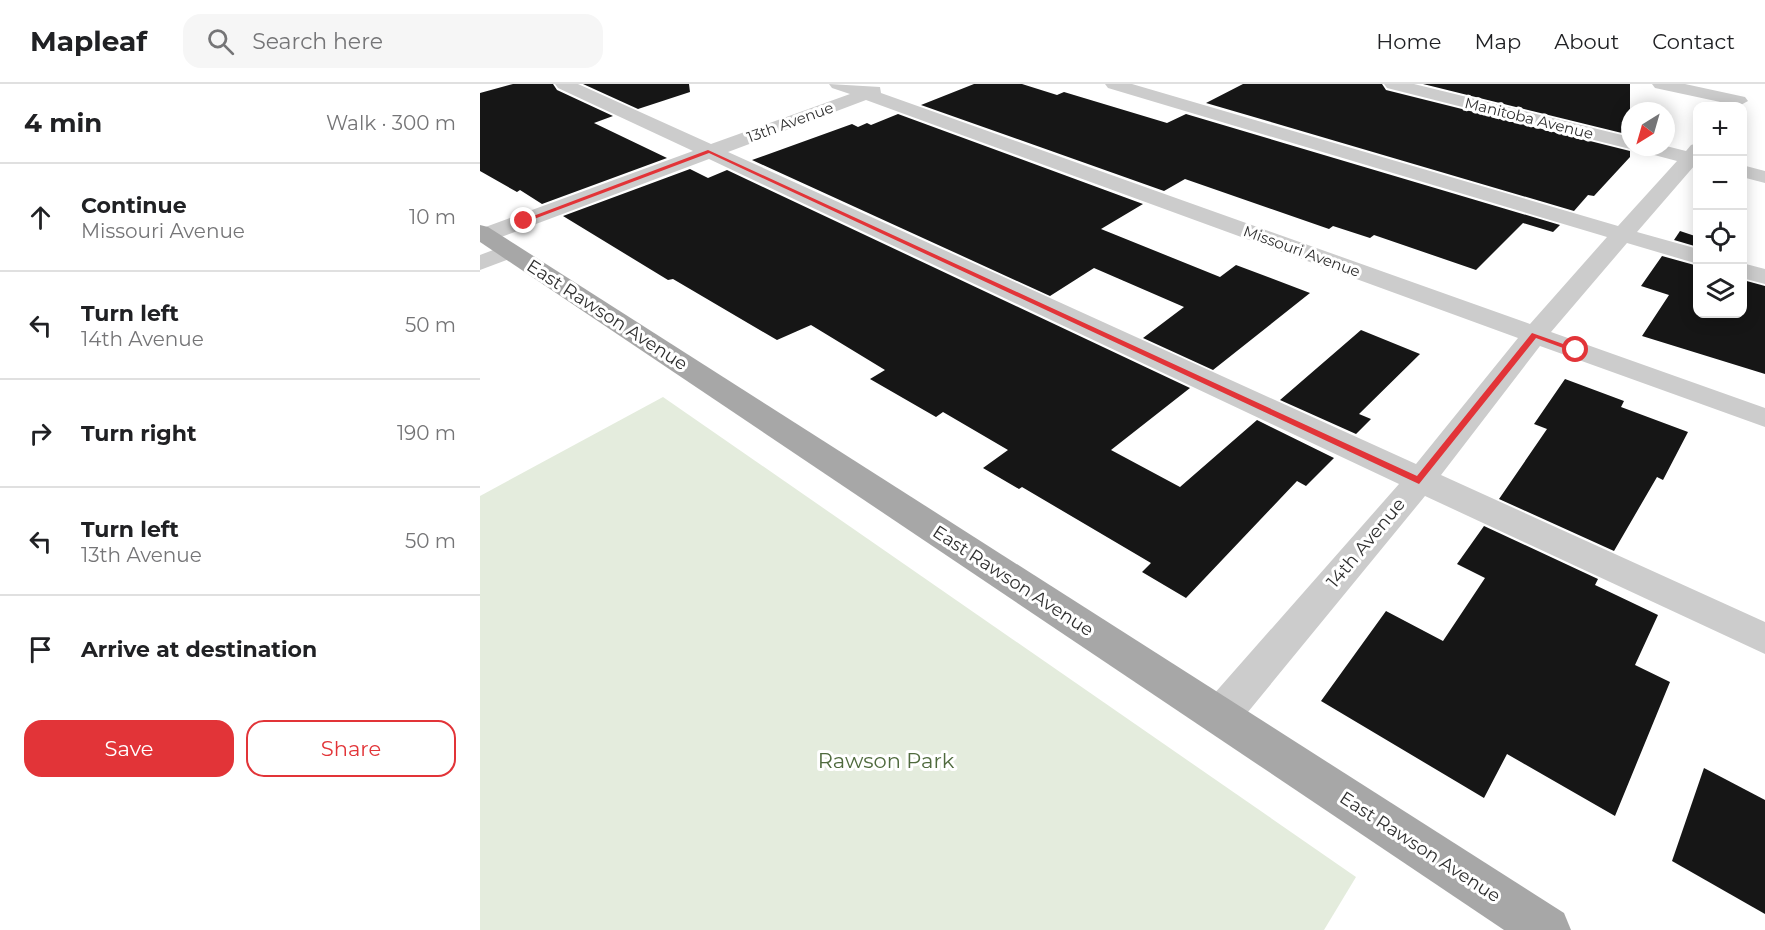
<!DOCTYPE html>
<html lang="en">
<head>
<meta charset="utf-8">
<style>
	:root { --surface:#fff; --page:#f6f6f6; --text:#202124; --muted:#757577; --line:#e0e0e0; --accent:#e23438 }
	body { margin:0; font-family:Montserrat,sans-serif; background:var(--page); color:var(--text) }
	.controls { position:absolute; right:18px; top:18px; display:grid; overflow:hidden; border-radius:12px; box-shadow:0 3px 15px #0003 }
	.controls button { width:54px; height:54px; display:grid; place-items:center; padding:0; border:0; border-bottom:2px solid var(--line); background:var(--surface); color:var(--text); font:30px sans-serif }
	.compass { position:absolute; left:1141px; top:18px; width:54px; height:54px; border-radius:50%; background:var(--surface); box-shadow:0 3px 15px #0003; rotate:217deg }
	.stop { position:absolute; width:18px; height:18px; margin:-14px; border:4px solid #e23438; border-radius:50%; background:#fff }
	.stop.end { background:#e23438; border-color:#fff; box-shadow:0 2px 6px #0008 }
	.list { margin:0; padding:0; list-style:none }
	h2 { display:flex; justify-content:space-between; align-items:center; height:78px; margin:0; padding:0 24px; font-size:26px }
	h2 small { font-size:20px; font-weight:400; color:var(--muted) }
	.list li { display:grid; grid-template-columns:39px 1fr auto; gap:18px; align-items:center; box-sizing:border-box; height:108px; padding:0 24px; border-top:2px solid var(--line) }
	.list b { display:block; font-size:22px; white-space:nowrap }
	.list p { margin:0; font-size:20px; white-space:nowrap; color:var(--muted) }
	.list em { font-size:20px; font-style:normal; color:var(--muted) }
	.actions { display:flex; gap:12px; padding:18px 24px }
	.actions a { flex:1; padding:14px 0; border:2px solid var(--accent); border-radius:18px; text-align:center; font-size:21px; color:var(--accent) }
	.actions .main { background:var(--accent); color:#fff }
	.icon { flex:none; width:33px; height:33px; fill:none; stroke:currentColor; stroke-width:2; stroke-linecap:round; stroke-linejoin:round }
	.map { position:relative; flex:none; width:1285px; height:846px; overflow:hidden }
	header { display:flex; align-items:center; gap:36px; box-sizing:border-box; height:84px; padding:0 30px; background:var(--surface); border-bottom:2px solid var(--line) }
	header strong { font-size:28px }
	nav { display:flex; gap:33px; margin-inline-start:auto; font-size:21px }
	.search { width:420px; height:54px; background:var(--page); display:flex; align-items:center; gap:15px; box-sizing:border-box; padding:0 21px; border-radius:18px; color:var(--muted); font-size:22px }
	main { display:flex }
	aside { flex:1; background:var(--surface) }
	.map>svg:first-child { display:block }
	.green { fill:#e4ecdd }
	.building { fill:#161616 }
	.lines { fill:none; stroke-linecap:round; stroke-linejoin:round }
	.minor { fill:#ccc; fill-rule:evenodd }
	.major { fill:#a7a7a7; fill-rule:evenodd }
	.route { fill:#e23438 }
	.labels { text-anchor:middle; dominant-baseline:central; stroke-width:6; stroke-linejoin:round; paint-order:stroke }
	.far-street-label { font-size:15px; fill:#2f2f2f; stroke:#fff }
	.street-label { font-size:18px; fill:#2f2f2f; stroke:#fff }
	.near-park-label { font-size:21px; fill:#4f6a3d; stroke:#fff }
</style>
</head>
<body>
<header>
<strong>Mapleaf</strong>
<div class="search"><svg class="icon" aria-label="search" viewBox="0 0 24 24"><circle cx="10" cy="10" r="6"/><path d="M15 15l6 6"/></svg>Search here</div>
<nav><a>Home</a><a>Map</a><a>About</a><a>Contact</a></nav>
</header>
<main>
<aside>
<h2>4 min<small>Walk · 300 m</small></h2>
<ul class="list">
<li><svg class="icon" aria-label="ahead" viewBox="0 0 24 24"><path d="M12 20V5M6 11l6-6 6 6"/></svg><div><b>Continue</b><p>Missouri Avenue</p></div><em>10 m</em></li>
<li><svg class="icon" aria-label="left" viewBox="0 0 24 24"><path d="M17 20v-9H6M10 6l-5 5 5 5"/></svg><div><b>Turn left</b><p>14th Avenue</p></div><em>50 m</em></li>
<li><svg class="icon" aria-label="right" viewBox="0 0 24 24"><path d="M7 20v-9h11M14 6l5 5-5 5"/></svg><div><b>Turn right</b></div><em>190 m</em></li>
<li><svg class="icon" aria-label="left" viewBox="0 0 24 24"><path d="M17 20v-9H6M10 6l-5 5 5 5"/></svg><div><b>Turn left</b><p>13th Avenue</p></div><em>50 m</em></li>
<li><svg class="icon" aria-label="arrive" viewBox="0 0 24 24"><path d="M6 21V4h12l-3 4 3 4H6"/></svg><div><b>Arrive at destination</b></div></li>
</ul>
<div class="actions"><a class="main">Save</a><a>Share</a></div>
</aside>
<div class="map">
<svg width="1285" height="846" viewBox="0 0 1285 846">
	<rect width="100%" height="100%" fill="#fff"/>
	<polygon class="green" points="183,313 876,793 844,846 0,846 0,412"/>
	<g class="building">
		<polygon points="33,0 73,0 77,6 133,32 114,39 187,74 62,120 40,106 37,108 0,87 0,9"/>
		<polygon points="103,0 209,0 210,8 158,25"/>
		<polygon points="494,0 542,0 577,11 584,8 687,39 706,30 1080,141 1073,148 1043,139 996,186 894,151 890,154 853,142 849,145 705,95 684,107 441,21"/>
		<polygon points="763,0 902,0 906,6 1150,67 1150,73 1114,112 1108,111 1094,127 726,19"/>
		<polygon points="943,0 1150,0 1150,51"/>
		<polygon points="418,30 663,120 621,145 740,193 756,181 830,209 733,286 663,254 704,223 614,184 570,212 272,76 372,40 378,43 387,39 391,41"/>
		<polygon points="210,85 228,94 247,86 710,304 631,366 700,403 777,336 854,374 826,402 817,397 706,514 662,488 671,479 542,403 539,405 503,384 528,366 463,328 456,333 390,295 405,286 331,241 297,256 193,195 188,196 83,132"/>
		<polygon points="1200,147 1218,153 1218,163 1194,156"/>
		<polygon points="1182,172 1218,182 1218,230 1263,230 1263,196 1285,202 1285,290 1162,252 1189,211 1161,202"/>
		<polygon points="881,246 940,270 879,330 891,335 876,350 800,316"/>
		<polygon points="1085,295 1144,317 1141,323 1208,348 1183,396 1177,393 1134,467 1019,415 1067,345 1054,340"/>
		<polygon points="1004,442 1118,495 1115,501 1178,531 1155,581 1190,598 1135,732 1027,670 1004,714 841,617 906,527 963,557 1005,494 977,480"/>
		<polygon points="1224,684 1285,716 1285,830 1192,777"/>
	</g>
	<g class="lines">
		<g class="minor">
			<path d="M75 0H98L231 60 370 10 352 4 349 0 400 3 401 9 1050 240 1127 153 628 4 625 0H652L1138 142 1197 77 1159 67 1156 63 1150 65 907 4 904 0H934L1150 53V63L1186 62 1206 67 1211 61 1218 59V82L1215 81 1157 148 1218 165V180L1147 159 1071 248 1285 324V343L1060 262 961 391 1285 538V570L945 412 754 645 740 650 726 645 720 632 726 619 919 400 229 75 13 156 0 157V145L213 67 78 4ZM386 16 1038 254 936 380 248 68Z"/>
			<polygon points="1172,0 1205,0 1265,13 1268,17 1259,22 1175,4"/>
			<polygon points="1262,81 1285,87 1285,99 1262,93"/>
			<polygon points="29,160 37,162 41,167 37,172 0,186 0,171"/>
			<polygon points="1262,179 1285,185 1285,200 1262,194"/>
		</g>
		<polygon class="major" points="0,141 8,143 1084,829 1091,846 1024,846 0,158"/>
	</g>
	<polygon class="route" points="228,66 937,392 1052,249 1100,266 1094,268 1056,254 939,400 229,69 46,138 40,137"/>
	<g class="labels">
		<g class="far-street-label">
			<text transform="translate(1049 34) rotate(14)">Manitoba Avenue</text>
			<text transform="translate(310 38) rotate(-20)">13th Avenue</text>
			<text transform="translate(822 167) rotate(20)">Missouri Avenue</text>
		</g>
		<g class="street-label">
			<text transform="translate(127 231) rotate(33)">East Rawson Avenue</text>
			<text transform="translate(886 459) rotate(-50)">14th Avenue</text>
			<text transform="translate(533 497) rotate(33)">East Rawson Avenue</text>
			<text transform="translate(940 763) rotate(33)">East Rawson Avenue</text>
		</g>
		<g class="near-park-label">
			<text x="406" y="676">Rawson Park</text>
		</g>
	</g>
</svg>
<div class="controls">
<button>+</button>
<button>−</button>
<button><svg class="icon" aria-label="locate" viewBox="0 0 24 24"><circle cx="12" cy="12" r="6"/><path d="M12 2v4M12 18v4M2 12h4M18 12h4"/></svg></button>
<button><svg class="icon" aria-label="layers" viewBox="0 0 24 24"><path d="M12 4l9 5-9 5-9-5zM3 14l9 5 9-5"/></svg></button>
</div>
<svg class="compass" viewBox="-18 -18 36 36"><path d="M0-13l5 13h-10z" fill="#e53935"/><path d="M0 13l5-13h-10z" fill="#757577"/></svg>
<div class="stop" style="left:1096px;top:266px"></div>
<div class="stop end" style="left:44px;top:137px"></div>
</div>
</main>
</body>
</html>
